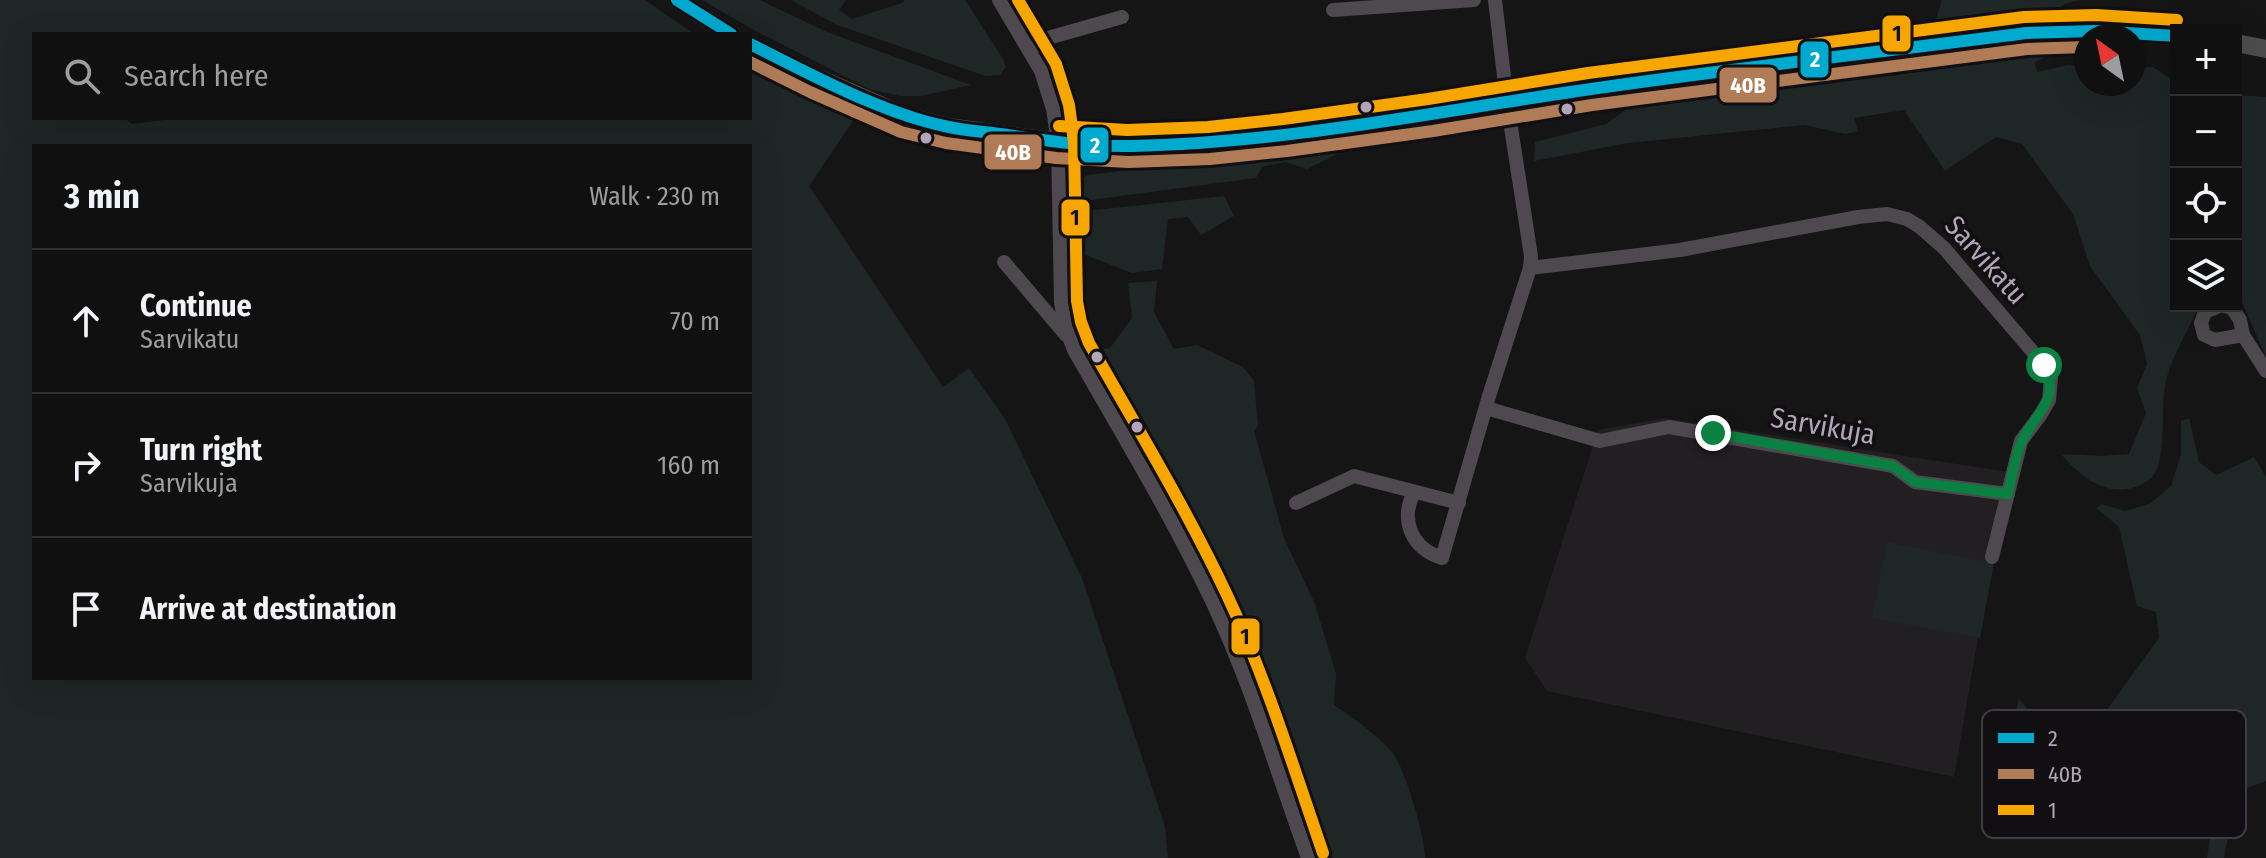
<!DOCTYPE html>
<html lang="en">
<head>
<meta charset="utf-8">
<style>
	:root { --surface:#101010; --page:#1e1e1e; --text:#f1f3f6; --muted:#9c9d9f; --line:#303030 }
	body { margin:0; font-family:"Fira Sans Condensed",sans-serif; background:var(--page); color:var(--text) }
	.controls { position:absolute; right:24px; top:24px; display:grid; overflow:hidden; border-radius:0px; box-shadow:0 8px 32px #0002 }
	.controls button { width:72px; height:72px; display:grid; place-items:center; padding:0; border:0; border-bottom:2px solid var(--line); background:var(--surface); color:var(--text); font:40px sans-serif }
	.compass { position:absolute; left:2074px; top:24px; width:72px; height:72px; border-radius:50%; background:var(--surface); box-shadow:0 8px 32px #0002; rotate:327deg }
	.stop { position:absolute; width:24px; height:24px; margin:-18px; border:6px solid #0b8043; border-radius:50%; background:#fff }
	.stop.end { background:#0b8043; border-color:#fff; box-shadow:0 2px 8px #0008 }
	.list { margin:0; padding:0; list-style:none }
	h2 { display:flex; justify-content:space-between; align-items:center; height:104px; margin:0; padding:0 32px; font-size:34px }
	h2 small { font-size:26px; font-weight:400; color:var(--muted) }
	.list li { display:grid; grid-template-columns:52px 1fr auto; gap:24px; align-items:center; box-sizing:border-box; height:144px; padding:0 32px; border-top:2px solid var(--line) }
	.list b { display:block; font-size:30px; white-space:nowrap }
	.list p { margin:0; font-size:26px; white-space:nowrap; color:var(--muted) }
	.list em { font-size:26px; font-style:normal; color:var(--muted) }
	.icon { flex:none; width:44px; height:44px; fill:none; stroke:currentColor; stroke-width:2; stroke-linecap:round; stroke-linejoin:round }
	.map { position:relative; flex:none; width:2266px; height:858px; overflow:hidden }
	.search { position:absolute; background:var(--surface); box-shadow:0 8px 32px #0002; left:32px; top:32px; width:720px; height:88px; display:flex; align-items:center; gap:20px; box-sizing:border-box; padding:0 28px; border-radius:0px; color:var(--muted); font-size:30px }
	.panel { position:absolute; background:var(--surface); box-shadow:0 8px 32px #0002; left:32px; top:144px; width:720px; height:536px; border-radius:0px }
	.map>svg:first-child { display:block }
	.built { fill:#211f21 }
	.green { fill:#1f2626; fill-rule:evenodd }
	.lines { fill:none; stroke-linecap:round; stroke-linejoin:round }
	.minor { stroke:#4d494e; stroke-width:14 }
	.major { stroke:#4f4c50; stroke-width:18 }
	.bus-1-casing { stroke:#110f11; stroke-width:18 }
	.bus-2-casing { stroke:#110f11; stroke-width:18 }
	.bus-3-casing { stroke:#110f11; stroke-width:18 }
	.bus-1 { stroke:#00a9ce; stroke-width:12 }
	.bus-2 { stroke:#b07c57; stroke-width:12 }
	.bus-3 { stroke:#f7a600; stroke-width:12 }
	.route { stroke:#0b8043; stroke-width:10 }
	.bus-dot { fill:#b1a5b7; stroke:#110f11; stroke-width:3 }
	.labels { text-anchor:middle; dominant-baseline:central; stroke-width:7; stroke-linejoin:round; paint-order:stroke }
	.street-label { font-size:28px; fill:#b1a5b7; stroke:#110f11 }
	.key { fill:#110f11; stroke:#413c43; stroke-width:2 }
	.key-label { font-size:22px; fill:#b1a5b7 }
	.line-badge { stroke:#110f11; stroke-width:3 }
	.badge-label { font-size:22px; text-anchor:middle; font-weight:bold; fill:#fff }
	.pale-badge-label { font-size:22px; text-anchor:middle; font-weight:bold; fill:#111 }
</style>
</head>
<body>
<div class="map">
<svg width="2266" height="858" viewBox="0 0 2266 858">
	<rect width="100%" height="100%" fill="#151515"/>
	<polygon class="built" points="1664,418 2021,474 1992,557 1954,777 1547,691 1525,658 1598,430"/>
	<g class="green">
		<path d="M0 0H645L694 34H34V118H125L131 124 182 118H750V63L857 115 809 186 943 387 969 368 1005 419 1082 578 1165 826 1168 858H0ZM34 146H750V678H34Z"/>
		<polygon points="702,0 760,0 827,32 971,85 921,96 900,96 869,89 754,30"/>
		<polygon points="791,0 846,0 839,10 852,19 902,3 905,0 965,0 1003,59 1006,67 1000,75 986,76 837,25"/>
		<path d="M1942 0H2081C2064 2 2056 11 2040 15 2004 24 1968 27 1932 32Z"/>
		<path d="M2072 45 2035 62 2037 72 2068 65 2086 67V84H2134V69L2153 67 2176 82V306H2199C2188 331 2170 359 2165 386 2161 409 2166 454 2155 473 2152 479 2142 485 2135 487 2105 497 2080 476 2061 454L2103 456 2129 454 2146 413 2137 388 2147 364 2140 335 2090 266 2073 214 2022 144 1996 137 1945 171 1904 110 1854 118 1858 131 1845 134 1805 125 1628 143 1534 161 1535 142 1606 124 1631 106 1796 74 1969 52Z"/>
		<polygon points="2236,95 2266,97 2266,357 2239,295 2236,295"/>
		<polygon points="1331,106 1334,111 1324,115 1222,129 1166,130 1130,128 1125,125 1132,121 1192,123"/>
		<polygon points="1338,145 1345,150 1307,169 1285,162 1262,167 1256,178 1068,203 1070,183 1088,175"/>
		<polygon points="1224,196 1234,216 1201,235 1188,217 1168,219 1162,269 1132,273 1073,250 1073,218 1087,211"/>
		<path d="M1157 281 1154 312 1174 349 1197 345 1243 367 1254 381 1258 426 1254 431 1284 538 1315 604 1336 674 1334 705C1354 718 1376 734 1392 752 1404 765 1426 840 1425 858H1333L1322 850 1313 833 1240 621 1110 388 1093 350 1110 348 1132 318 1128 283Z"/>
		<polygon points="2189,418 2199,462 2216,475 2254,457 2266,477 2266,781 2236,792 2224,858 2207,858 2217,789 2209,759 2187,710 2124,784 1998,785 2019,699 2063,751 2099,752 2101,718 2159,638 2156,612 2137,606 2119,527 2096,508 2102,504 2125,511 2151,503 2171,486 2181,455 2181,421"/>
		<polygon points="1887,542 1994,563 1980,638 1872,618"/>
	</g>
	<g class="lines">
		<g class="minor">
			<path d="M999 0 1041 71 1053 109 1058 142 1061 302 1065 326 1074 350C1121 432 1171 515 1212 601 1251 684 1277 772 1308 858"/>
			<polyline points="1495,0 1507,102 1531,256 1530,268 1680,250 1858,217 1887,214 1907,219 1920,227 1944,248 2044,365 2051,378 2049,400 2041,414 2021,441 1992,557"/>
			<polyline points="1333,10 1474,0"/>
			<polyline points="1029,50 1048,38 1122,17"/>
			<polyline points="1004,262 1066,335"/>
			<polyline points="2219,306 2205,312 2201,323 2204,335 2215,340 2243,335"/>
			<polyline points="2225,306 2232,308 2240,320 2243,335 2266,371"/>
			<polyline points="1486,408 1600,441 1669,427 1893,466 1915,482 2008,494"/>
			<path d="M1414 492C1400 520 1411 548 1442 558L1489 396 1530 268"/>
			<polyline points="1296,503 1354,476 1459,503"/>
		</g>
		<g class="major">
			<polyline points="677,0 731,34"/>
			<polyline points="2236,43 2266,49"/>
			<polyline points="750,44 816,77 905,116 948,127 985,132 1058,142 1127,146 1209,143 1285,135 1430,115 1590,89 2026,33 2095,31 2176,36"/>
		</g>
		<defs>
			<g id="bus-1">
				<polyline points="677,0 731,34"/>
				<path d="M750 44C811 74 882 114 949 127 968 131 988 132 1007 135 1048 141 1089 147 1131 146 1286 143 1438 111 1591 89 1736 68 1881 52 2026 33L2095 31 2176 36"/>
			</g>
			<polyline id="bus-2" points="750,62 810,92 901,132 946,143 1056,158 1128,162 1210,159 1287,151 1433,131 1592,105 2027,49 2086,47"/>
			<g id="bus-3">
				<path d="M1018 0 1056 64 1069 105 1074 142 1077 301 1081 322 1089 343C1136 426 1186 508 1227 595 1266 678 1293 766 1323 853"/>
				<polyline points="1059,126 1127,130 1208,127 1283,119 1428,99 1588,73 2024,17 2096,15 2177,20"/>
			</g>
		</defs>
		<use href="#bus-1" class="bus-1-casing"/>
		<use href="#bus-2" class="bus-2-casing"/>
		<use href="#bus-3" class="bus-3-casing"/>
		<use href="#bus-1" class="bus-1"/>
		<use href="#bus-2" class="bus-2"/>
		<use href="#bus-3" class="bus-3"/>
	</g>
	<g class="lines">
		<path class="route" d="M1713 433 1893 466 1915 482 2008 494C2012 477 2015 454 2023 439 2037 412 2061 399 2044 365"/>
	</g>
	<g class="bus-dot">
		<circle cx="1366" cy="107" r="7"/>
		<circle cx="1567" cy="109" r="7"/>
		<circle cx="926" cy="138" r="7"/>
		<circle cx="1097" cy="357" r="7"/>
		<circle cx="1137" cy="427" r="7"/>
	</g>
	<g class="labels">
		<g class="street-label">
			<text transform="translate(1986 260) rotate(48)">Sarvikatu</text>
			<text transform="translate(1823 426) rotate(10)">Sarvikuja</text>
		</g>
	</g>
	<rect x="1982" y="710" width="264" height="128" rx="12" class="key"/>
	<rect x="1998" y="733" width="36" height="10" fill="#00a9ce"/>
	<rect x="1998" y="769" width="36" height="10" fill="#b07c57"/>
	<rect x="1998" y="805" width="36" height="10" fill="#f7a600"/>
	<g class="key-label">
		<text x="2048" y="746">2</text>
		<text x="2048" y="782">40B</text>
		<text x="2048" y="818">1</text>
	</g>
	<g class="line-badge">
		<rect x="1881" y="14" width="31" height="39" rx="8" fill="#f7a600"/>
		<rect x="1799" y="40" width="31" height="39" rx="8" fill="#00a9ce"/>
		<rect x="1718" y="66" width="60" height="38" rx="8" fill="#b07c57"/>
		<rect x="1079" y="126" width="31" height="38" rx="8" fill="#00a9ce"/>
		<rect x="983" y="133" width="60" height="38" rx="8" fill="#b07c57"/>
		<rect x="1060" y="198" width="31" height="39" rx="8" fill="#f7a600"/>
		<rect x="1230" y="617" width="31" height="39" rx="8" fill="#f7a600"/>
	</g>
	<g class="badge-label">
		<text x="1815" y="67">2</text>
		<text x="1748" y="93">40B</text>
		<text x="1095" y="153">2</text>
		<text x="1013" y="160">40B</text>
	</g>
	<g class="pale-badge-label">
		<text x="1897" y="41">1</text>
		<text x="1075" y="225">1</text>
		<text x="1245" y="644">1</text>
	</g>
</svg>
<div class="controls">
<button>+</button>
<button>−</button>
<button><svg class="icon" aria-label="locate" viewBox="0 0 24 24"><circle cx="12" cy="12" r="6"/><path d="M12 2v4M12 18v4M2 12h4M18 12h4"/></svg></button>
<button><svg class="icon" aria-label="layers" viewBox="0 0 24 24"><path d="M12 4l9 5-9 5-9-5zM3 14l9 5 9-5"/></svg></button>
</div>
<svg class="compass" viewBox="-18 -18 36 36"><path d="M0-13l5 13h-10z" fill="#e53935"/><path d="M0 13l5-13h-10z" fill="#9c9d9f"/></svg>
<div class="stop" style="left:2044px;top:365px"></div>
<div class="stop end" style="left:1713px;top:433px"></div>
<div class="search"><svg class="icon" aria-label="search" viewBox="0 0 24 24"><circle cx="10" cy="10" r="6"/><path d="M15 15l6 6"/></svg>Search here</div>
<section class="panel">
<h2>3 min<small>Walk · 230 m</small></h2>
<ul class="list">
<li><svg class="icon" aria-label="ahead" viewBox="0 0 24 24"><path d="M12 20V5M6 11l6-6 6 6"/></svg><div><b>Continue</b><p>Sarvikatu</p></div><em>70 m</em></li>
<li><svg class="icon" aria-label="right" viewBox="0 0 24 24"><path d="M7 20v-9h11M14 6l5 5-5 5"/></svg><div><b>Turn right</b><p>Sarvikuja</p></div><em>160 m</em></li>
<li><svg class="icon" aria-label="arrive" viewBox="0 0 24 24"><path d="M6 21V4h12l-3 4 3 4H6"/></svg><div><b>Arrive at destination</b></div></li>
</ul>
</section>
</div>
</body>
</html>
